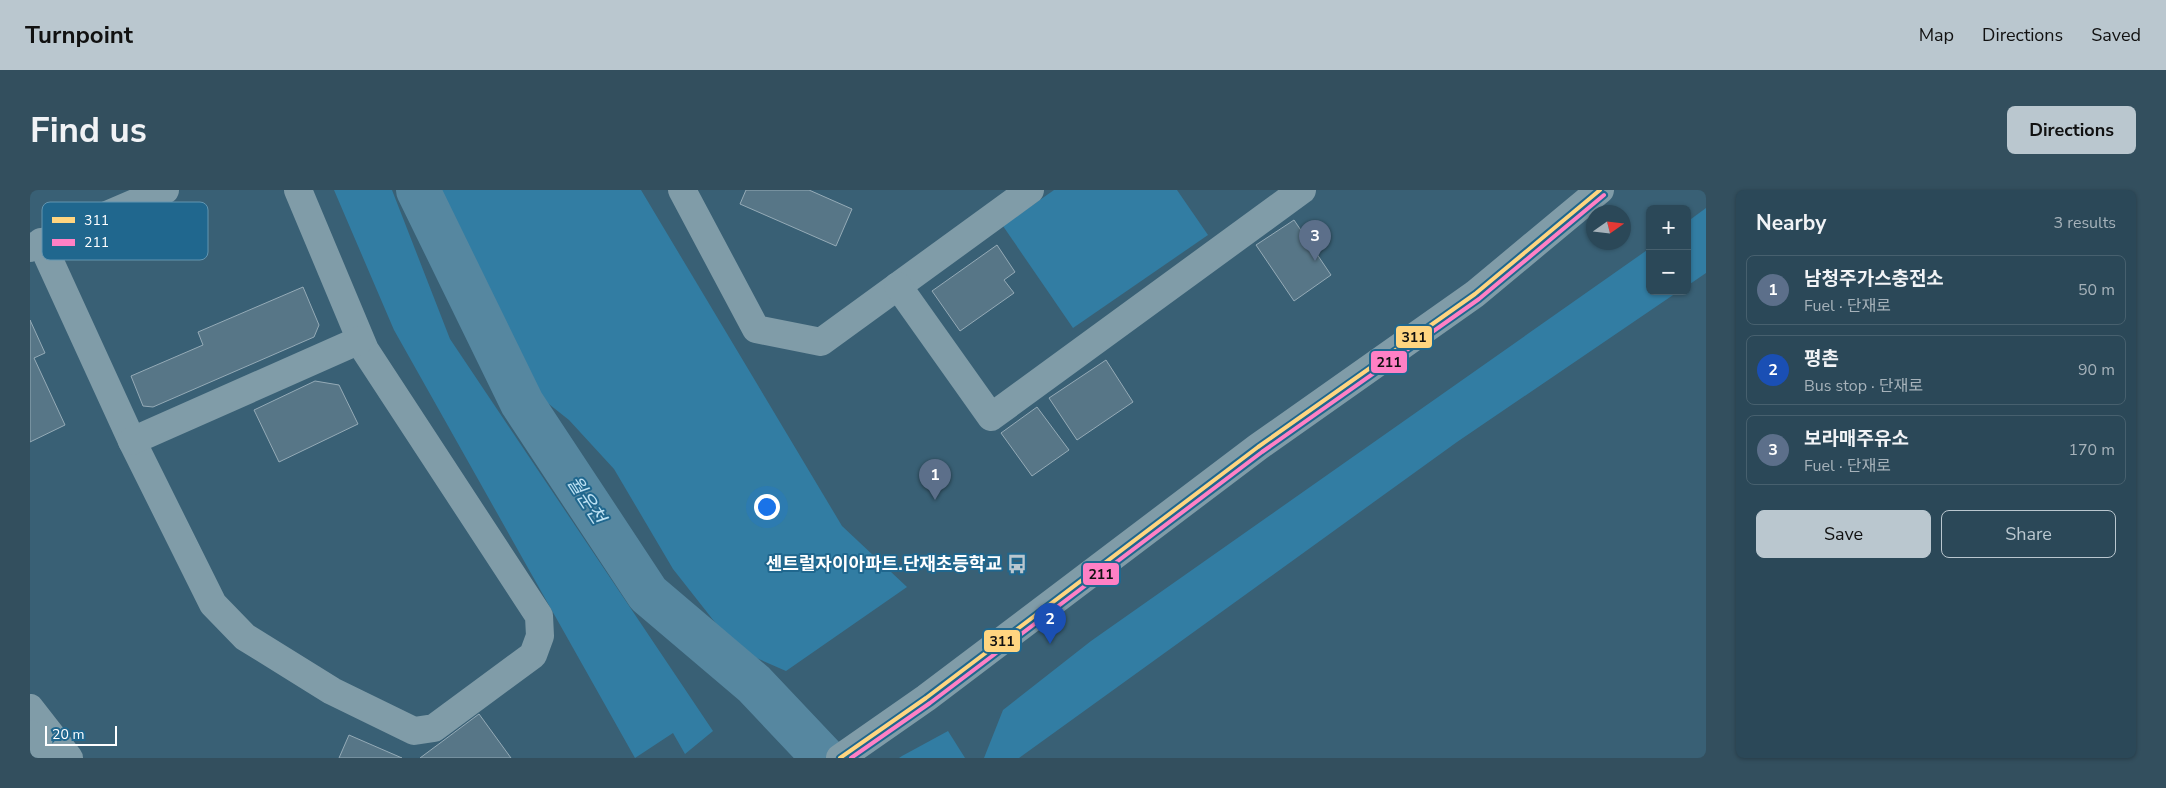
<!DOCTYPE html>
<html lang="en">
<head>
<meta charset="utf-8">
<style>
	:root { --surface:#2b4858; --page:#334f5e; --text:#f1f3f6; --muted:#a6b2ba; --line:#47606e; --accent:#bac7cf }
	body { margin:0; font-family:"Nunito Sans","Noto Sans KR",sans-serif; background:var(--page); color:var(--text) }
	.controls { position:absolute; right:15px; top:15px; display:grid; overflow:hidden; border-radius:8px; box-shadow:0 1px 4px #0004 }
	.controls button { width:45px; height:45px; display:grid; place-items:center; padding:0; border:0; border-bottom:1px solid var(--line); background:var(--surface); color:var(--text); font:25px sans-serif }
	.compass { position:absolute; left:1556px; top:15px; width:45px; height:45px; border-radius:50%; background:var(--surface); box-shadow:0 1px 4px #0004; rotate:76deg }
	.scale { position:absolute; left:15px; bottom:12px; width:72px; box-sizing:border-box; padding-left:5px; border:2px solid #fff; border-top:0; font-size:14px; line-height:18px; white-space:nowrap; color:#fff; -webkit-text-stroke:4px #20678e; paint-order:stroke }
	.you { position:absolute; left:736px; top:316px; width:18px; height:18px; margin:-12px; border:4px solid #fff; border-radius:50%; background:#1a73e8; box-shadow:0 0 0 8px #1a73e833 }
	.badge { display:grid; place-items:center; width:32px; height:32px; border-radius:50%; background:var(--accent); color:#fff; font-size:16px; font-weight:700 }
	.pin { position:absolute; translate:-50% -41px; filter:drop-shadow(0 1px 2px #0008) }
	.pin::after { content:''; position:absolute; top:26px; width:18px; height:15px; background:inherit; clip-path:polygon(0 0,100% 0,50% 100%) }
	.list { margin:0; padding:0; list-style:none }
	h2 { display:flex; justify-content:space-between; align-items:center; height:65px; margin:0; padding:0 20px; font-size:21px }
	h2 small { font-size:16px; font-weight:400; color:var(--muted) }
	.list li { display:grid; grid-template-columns:32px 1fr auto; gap:15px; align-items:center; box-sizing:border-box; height:70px; margin:0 10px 10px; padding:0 10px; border:1px solid var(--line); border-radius:8px }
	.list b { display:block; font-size:19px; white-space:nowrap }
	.list p { margin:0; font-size:16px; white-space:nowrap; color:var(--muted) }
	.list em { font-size:16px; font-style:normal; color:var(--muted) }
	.actions { display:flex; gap:10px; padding:15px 20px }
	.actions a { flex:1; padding:11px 0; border:1px solid var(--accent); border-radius:8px; text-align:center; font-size:18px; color:var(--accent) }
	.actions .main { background:var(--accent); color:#111 }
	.map { position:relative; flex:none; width:1676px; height:568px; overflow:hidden; border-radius:8px }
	header { display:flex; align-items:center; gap:30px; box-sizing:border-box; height:70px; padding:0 25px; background:var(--accent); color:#111 }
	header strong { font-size:24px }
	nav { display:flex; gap:28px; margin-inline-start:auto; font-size:18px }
	.intro { display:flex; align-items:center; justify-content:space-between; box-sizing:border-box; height:120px; padding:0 30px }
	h1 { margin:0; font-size:35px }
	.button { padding:12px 22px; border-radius:8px; background:var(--accent); color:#111; font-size:18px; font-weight:700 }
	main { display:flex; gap:30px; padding:0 30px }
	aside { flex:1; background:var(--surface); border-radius:8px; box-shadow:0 1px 4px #0004 }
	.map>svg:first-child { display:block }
	.green { fill:#327da3 }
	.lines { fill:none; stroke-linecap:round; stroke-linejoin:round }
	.river { stroke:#5687a0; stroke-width:44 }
	.building { fill:#577687; stroke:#95abb7 }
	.minor { stroke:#809ca8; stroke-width:28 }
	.tertiary { stroke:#809ca8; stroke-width:28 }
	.bus-1-casing { stroke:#20678e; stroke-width:8 }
	.bus-2-casing { stroke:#20678e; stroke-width:8 }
	.bus-1 { stroke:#ffd580; stroke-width:4 }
	.bus-2 { stroke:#ff80c5; stroke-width:4 }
	.labels { text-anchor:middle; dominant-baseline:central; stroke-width:4; stroke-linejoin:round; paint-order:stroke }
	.poi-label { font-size:18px; font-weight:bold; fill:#fff; stroke:#20678e; text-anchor:end }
	.water-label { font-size:19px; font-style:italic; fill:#bee2f4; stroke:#20678e }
	.key { fill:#20678e; stroke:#6395b0; stroke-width:1 }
	.key-label { font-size:14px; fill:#fff }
	.line-badge { stroke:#20678e; stroke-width:2 }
	.pale-badge-label { font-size:14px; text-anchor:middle; font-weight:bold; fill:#111 }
</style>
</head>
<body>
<header>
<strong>Turnpoint</strong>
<nav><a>Map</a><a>Directions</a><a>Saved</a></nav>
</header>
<div class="intro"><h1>Find us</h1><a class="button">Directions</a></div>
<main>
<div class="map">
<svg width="1676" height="568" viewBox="0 0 1676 568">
	<rect width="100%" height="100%" fill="#396075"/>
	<g class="green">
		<polygon points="304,0 362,0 420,149 683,541 655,564 643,543 605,568 364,140"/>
		<polygon points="401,0 611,0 812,336 877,397 756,481 706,459 643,379 584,279 539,230 510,207 469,132 442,71"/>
		<polygon points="1024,0 1147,0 1178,45 1043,138 973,36"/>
		<polygon points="1676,18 1676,83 1657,96 1657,32"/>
		<polygon points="1620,58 1620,101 1649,101 1427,252 989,568 954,568 973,520 1061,451"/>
		<polygon points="918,541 935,568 869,568 872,566"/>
	</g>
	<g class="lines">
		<polyline class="river" points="388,0 492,213 618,404 724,494 794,568"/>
	</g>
	<g class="building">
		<polygon points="716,0 779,0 822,19 806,56 710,14"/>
		<polygon points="1264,30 1301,85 1264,111 1226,55"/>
		<polygon points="967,55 985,82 974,90 984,103 930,141 902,101"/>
		<polygon points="273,97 289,135 284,147 123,217 113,216 101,186 173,155 168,142"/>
		<polygon points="0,130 15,163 4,168 35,235 0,252"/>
		<polygon points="1076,170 1103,212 1047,250 1019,208"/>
		<polygon points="285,191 309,195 328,234 249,272 224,220"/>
		<polygon points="1007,217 1039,260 1002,286 971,243"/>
		<polygon points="449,524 481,568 390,568"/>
		<polygon points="319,545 372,568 309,568"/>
	</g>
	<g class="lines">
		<g class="minor">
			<polyline points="652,0 726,139 791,152 1000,0"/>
			<polyline points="11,52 102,251 183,414 215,447 302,501 384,541 404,538 503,465 510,446 509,426 335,160 268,0"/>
			<polyline points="0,58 135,0"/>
			<polyline points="868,96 961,227 1272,0"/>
			<polyline points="102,251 330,150"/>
		</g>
		<g class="tertiary">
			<polyline points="0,518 39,568"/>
			<polyline points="0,544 11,568"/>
			<polyline points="810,568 896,508 1228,257 1445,104 1570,0"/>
		</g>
		<defs>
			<polyline id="bus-1" points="810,568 896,508 1228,257 1445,104 1570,0"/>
			<polyline id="bus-2" points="821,568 900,513 1232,262 1449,109 1574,5"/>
		</defs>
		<use href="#bus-1" class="bus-1-casing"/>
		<use href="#bus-2" class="bus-2-casing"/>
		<use href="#bus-1" class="bus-1"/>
		<use href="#bus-2" class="bus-2"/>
	</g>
	<defs>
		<symbol id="bus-bare" viewBox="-9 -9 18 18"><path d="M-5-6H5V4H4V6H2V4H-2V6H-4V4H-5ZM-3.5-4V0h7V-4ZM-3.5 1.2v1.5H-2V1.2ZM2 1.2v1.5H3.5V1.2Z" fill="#bac7cf" stroke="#20678e" stroke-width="2.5" paint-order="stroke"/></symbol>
	</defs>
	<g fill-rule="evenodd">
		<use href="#bus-bare" x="973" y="360" width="28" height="28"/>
	</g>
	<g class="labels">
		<g class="poi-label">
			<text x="972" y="374">센트럴자이아파트.단재초등학교</text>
		</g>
		<g class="water-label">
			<text transform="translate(556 310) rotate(57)">월운천</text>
		</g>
	</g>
	<rect x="12" y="12" width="166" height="58" rx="8" class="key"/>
	<rect x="22" y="27" width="23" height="6" fill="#ffd580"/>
	<rect x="22" y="49" width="23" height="7" fill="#ff80c5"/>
	<g class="key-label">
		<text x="54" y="35">311</text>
		<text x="54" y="57">211</text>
	</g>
	<g class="line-badge">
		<rect x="1365" y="135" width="38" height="24" rx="5" fill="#ffd580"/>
		<rect x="1340" y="160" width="38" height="24" rx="5" fill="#ff80c5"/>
		<rect x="1052" y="372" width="38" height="24" rx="5" fill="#ff80c5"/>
		<rect x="953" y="439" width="38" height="24" rx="5" fill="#ffd580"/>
	</g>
	<g class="pale-badge-label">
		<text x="1384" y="152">311</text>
		<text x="1359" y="177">211</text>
		<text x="1071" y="389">211</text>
		<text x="972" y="456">311</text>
	</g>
</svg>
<div class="controls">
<button>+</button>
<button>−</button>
</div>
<svg class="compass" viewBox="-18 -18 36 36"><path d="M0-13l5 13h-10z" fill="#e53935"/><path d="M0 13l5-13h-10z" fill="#a6b2ba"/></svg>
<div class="scale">20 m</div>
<div class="you"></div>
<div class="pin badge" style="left:905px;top:310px;background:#5c6f8a">1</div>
<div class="pin badge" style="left:1020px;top:454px;background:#1a4fb4">2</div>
<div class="pin badge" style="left:1285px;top:71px;background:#5c6f8a">3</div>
</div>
<aside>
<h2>Nearby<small>3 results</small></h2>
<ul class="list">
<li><span class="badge" style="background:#5c6f8a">1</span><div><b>남청주가스충전소</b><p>Fuel · 단재로</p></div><em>50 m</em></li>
<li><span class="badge" style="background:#1a4fb4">2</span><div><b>평촌</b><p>Bus stop · 단재로</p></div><em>90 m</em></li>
<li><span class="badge" style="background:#5c6f8a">3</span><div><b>보라매주유소</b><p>Fuel · 단재로</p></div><em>170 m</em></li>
</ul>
<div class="actions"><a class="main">Save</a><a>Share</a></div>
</aside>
</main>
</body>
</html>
